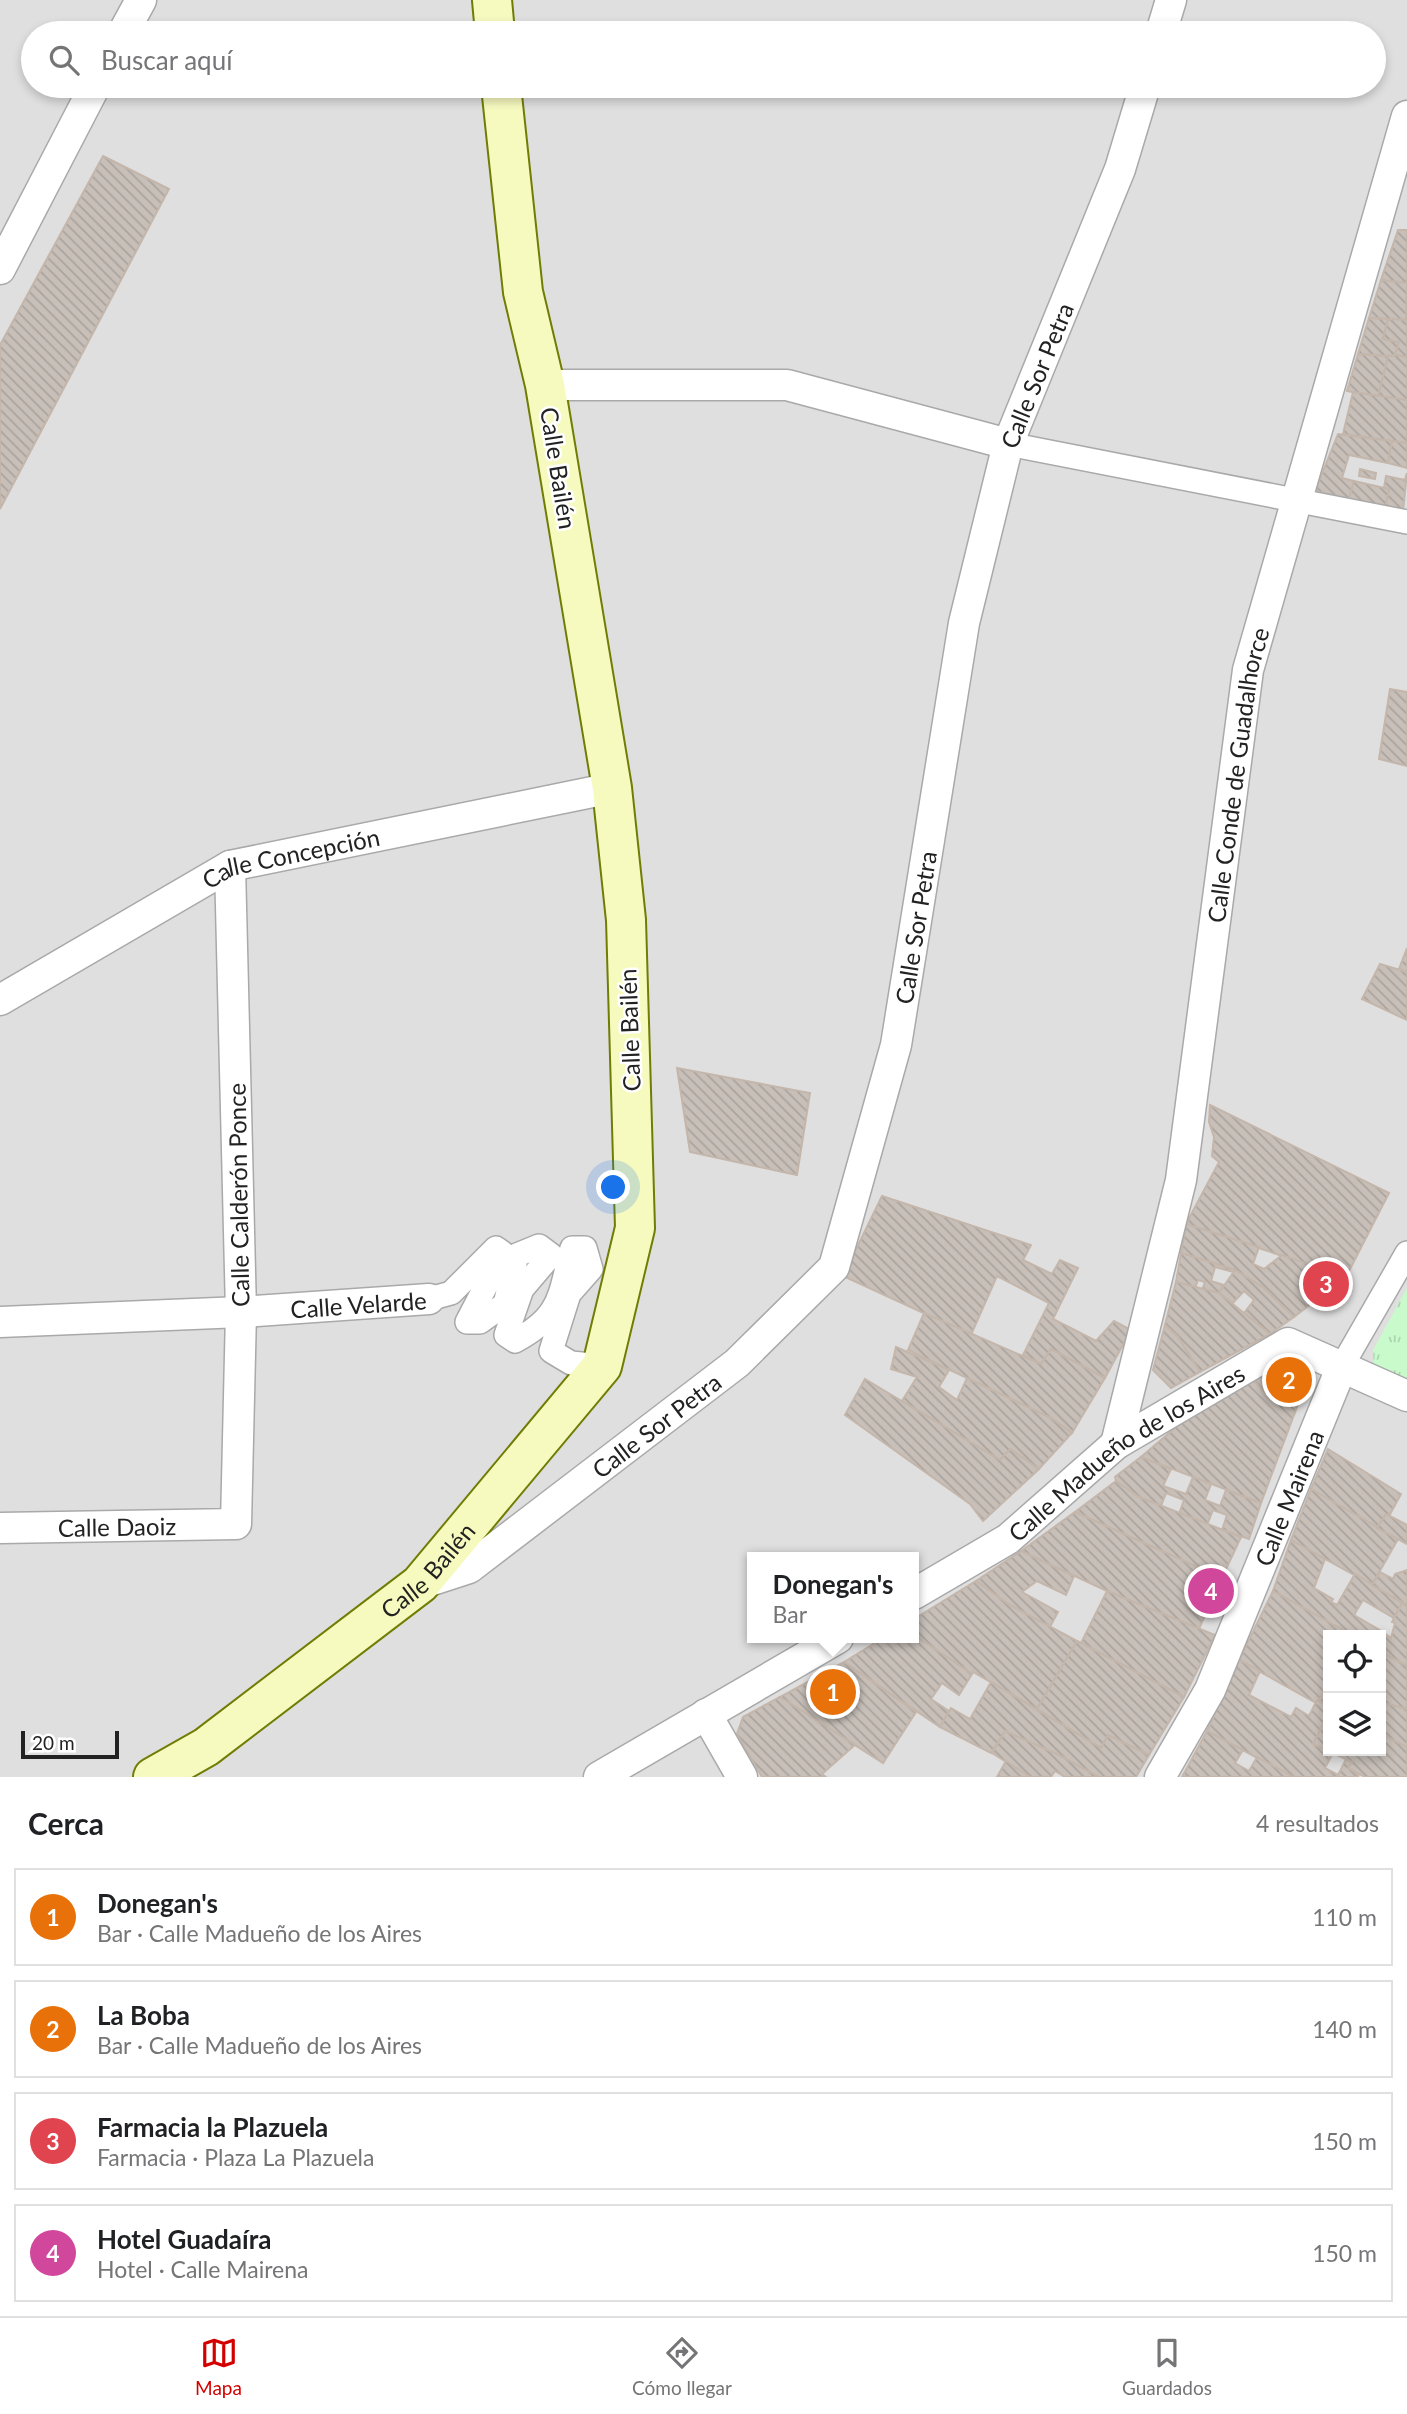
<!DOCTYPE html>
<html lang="es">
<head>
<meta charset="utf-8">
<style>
	:root { --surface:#fff; --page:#f2f2f2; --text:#202124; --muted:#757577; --line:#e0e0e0; --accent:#d40000 }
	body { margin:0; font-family:Lato,sans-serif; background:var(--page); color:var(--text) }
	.controls { position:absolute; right:21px; bottom:21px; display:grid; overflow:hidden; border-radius:0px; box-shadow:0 4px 10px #0003 }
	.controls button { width:63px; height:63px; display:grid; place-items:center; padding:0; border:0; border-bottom:2px solid var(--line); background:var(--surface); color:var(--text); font:35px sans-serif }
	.scale { position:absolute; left:21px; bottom:18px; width:98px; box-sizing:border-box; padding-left:7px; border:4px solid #222; border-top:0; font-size:19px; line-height:24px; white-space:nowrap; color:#222; -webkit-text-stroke:5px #fff; paint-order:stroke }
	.you { position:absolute; left:614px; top:1188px; width:24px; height:24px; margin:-18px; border:5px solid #fff; border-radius:50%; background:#1a73e8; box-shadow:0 0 0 10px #1a73e833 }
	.badge { display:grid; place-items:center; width:46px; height:46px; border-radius:50%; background:var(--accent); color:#fff; font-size:23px; font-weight:700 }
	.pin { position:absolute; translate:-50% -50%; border:4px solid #fff; box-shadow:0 2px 7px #0006 }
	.popup { position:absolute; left:747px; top:1552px; width:172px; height:91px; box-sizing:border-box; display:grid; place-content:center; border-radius:0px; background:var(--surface); filter:drop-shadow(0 2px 5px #0005); font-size:23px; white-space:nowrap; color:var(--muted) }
	.popup b { font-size:26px; color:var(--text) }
	.popup::after { content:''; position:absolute; left:50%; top:100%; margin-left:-14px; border:14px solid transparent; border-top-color:var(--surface) }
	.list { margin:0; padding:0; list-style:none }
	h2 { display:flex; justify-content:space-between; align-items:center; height:91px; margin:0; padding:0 28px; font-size:30px }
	h2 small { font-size:23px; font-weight:400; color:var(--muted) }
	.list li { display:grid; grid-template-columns:46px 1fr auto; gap:21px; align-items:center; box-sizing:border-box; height:98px; margin:0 14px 14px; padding:0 14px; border:2px solid var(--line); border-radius:0px }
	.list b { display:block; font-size:26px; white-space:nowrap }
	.list p { margin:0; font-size:23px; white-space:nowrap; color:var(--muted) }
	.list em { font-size:23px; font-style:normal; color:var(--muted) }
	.icon { flex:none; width:38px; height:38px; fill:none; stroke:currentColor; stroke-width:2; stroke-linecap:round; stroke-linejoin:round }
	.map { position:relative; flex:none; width:1407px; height:1777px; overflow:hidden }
	.search { position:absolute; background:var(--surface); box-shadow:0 4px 10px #0003; left:21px; right:21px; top:21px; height:77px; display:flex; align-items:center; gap:18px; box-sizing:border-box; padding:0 24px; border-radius:38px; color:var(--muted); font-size:26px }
	.sheet { height:539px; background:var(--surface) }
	nav { display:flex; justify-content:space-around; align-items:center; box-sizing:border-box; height:98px; border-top:2px solid var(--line); background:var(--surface); font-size:19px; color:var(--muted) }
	nav a { display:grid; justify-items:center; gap:4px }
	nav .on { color:var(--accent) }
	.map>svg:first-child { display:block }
	.residential { fill:#e0dfdf; fill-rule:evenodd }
	.park { fill:url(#park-tufts) }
	.building { fill:url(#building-back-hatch); stroke:#c4b6ab; stroke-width:2 }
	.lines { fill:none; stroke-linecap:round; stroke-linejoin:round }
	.pedestrian-casing { stroke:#a9a9a9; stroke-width:26 }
	.minor-casing { stroke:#a9a9a9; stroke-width:33 }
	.secondary-casing { stroke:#707d05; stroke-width:42 }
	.pedestrian { stroke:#fff; stroke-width:23 }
	.minor { stroke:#fff; stroke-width:30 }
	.secondary { stroke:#f7fabf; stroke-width:38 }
	.labels { text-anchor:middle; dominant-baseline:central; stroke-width:5; stroke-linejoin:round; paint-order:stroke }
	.street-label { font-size:24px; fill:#222; stroke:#fff }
</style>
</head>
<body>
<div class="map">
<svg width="1407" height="1777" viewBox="0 0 1407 1777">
	<defs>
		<pattern id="park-tufts" width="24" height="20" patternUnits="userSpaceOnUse" patternTransform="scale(1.75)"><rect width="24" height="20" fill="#c8facc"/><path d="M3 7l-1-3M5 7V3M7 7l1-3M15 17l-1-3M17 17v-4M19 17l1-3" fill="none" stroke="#acd6af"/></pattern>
		<pattern id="building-back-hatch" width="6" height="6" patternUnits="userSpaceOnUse" patternTransform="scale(1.75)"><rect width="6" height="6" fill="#c7bfb8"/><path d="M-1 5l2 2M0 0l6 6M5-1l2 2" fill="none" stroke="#aba49e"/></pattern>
	</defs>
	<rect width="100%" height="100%" fill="#f2efe9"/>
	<path class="residential" d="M0 0H1407V1777H0ZM33 33H1374V86H33ZM752 1557H914V1638H752ZM1328 1635H1381V1751H1328Z"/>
	<polygon class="park" points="1407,1288 1407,1383 1374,1365 1373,1350"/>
	<g class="building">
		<polygon points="103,156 169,189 0,509 0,345"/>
		<polygon points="1398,230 1407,230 1407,283 1381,280"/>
		<polygon points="1381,280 1407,283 1406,320 1369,318"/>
		<polygon points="1369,318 1388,319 1383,339 1399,342 1395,357 1358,354"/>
		<polygon points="1388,319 1407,320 1407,357 1395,355 1399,342 1383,339"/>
		<polygon points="1358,354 1388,356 1378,397 1347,391"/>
		<polygon points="1395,355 1407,357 1407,400 1378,397 1388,356"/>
		<polygon points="1353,392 1407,400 1407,443 1343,434"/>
		<polygon points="1338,434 1392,441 1388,463 1349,455 1342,478 1354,481 1349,499 1315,491"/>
		<polygon points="1392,441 1407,443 1407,468 1388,463"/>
		<polygon points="1360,469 1376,473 1375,479 1359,476"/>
		<polygon points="1407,473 1403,511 1385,507 1389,489 1384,488 1386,476 1405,480"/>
		<polygon points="1354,481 1389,489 1385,507 1349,499"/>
		<polygon points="1390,689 1407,692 1407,766 1379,759"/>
		<polygon points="1407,948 1407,972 1399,969"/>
		<polygon points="1380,964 1407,972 1407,1020 1362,999"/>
		<polygon points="677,1068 810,1093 797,1175 690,1152"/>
		<polygon points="1210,1105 1389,1193 1346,1277 1186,1224 1219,1162 1212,1156 1214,1137 1209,1122"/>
		<polygon points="882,1196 1031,1245 1023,1260 1052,1274 1060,1260 1078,1268 1053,1319 1096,1341 1114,1321 1131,1330 1105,1378 1051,1349 1041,1364 1023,1355 1049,1303 997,1276 971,1335 843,1276"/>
		<polygon points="1186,1224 1259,1247 1253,1264 1264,1269 1282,1255 1346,1277 1294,1317 1264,1288 1235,1270 1181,1253"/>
		<polygon points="1181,1253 1217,1264 1235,1270 1233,1272 1215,1267 1211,1281 1224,1285 1218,1295 1202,1290 1205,1282 1198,1280 1195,1288 1176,1282"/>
		<polygon points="1235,1270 1264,1288 1294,1317 1270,1334 1244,1313 1254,1300 1244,1291 1233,1303 1219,1293"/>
		<polygon points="1176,1282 1219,1293 1270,1334 1200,1372 1178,1337 1165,1325"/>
		<polygon points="924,1313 1041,1364 1051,1349 1105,1378 1072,1433 1051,1418 908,1350"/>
		<polygon points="1165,1325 1178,1337 1200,1372 1171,1388 1153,1370"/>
		<polygon points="896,1347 949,1370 939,1387 957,1400 967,1378 1051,1418 1072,1433 1039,1469 1010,1449 1000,1460 902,1401 917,1377 891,1369"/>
		<polygon points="1281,1361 1308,1375 1297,1407 1270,1395 1251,1379"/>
		<polygon points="865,1379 1000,1460 1010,1449 1039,1469 983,1521 970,1504 845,1415"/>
		<polygon points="1251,1379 1270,1395 1297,1407 1261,1503 1141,1457 1182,1422"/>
		<polygon points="1328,1449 1401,1494 1389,1516 1386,1514 1377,1528 1311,1489"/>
		<polygon points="1141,1457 1171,1469 1163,1486 1186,1494 1193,1477 1211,1484 1205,1500 1220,1506 1226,1490 1261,1503 1249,1539 1222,1530 1227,1515 1213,1510 1207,1525 1179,1514 1184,1500 1166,1493 1161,1506 1139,1497 1116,1481 1115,1477"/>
		<polygon points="1116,1481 1139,1497 1241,1537 1222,1578 1075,1512"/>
		<polygon points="1311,1489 1398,1539 1372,1585 1291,1540"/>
		<polygon points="1075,1512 1222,1578 1199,1629 1107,1591 1021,1551"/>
		<polygon points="1386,1514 1407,1525 1407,1544 1377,1528"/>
		<polygon points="1291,1540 1325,1559 1314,1588 1333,1599 1331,1602 1337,1605 1355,1574 1402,1603 1394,1618 1363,1600 1354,1615 1383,1632 1381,1637 1352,1635 1273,1591"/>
		<polygon points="1021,1551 1074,1576 1066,1595 1037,1581 1022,1592 1058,1612 1050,1627 1008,1604 976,1581"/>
		<polygon points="1407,1570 1407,1605 1372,1585 1380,1572 1393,1579 1395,1574"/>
		<polygon points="976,1581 1008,1604 1077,1641 1037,1709 973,1672 972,1674 914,1635 914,1619"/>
		<polygon points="1107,1591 1215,1635 1184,1697 1081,1643"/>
		<polygon points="1273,1591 1352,1635 1328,1635 1328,1687 1316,1703 1239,1660"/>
		<polygon points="1402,1603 1407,1605 1407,1666 1381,1652 1381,1637 1383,1632 1391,1638 1395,1623 1392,1622"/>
		<polygon points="914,1635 972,1674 959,1695 942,1683 931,1699 949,1711 940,1727 844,1662 883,1638 914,1638"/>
		<polygon points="1077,1641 1184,1697 1149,1755 1108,1735 1101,1748 1037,1709"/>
		<polygon points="1381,1652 1407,1666 1407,1709 1383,1703 1386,1697 1381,1694"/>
		<polygon points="1239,1660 1260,1671 1249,1695 1291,1717 1296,1708 1309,1716 1317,1700 1328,1706 1328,1714 1313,1744 1333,1753 1325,1768 1338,1775 1346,1759 1352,1762 1348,1768 1359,1774 1358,1777 1293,1777 1207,1731"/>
		<polygon points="844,1662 916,1712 883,1763 780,1697"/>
		<polygon points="991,1682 1101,1748 1108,1735 1149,1755 1136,1777 1099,1777 1005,1731 991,1753 940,1727 951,1708 970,1719"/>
		<polygon points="1328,1687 1328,1706 1319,1701"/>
		<polygon points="1381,1694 1386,1697 1383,1703 1407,1709 1407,1747 1381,1734"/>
		<polygon points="780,1697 855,1745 822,1774 826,1777 762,1777 737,1734 743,1717"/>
		<polygon points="1324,1722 1328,1724 1328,1751 1381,1751 1381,1734 1407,1747 1407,1777 1365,1777 1348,1768 1352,1762 1313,1744"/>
		<polygon points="1005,1731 1057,1754 1099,1777 1065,1777 1055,1771 1051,1777 1030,1777 992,1753"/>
		<polygon points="1207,1731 1243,1750 1235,1763 1249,1771 1257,1757 1293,1777 1182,1777"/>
		<polygon points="1006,1761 1030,1777 997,1777"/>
	</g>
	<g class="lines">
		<defs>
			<g id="pedestrian">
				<polyline points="1008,444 1407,522"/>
				<path d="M429 1299 451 1293 496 1248 503 1253 467 1322H480L505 1304 517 1255 539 1246 551 1255 522 1289 506 1335 515 1341C562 1316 559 1296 572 1248H585L591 1269 569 1294 551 1351 571 1363 602 1366"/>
				<polyline points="1342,1366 1407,1253"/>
			</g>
			<g id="minor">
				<polyline points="123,33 141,0"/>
				<polyline points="1161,33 1171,0"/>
				<polyline points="0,269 95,86"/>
				<polyline points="545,385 787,385 1008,444"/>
				<path id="s1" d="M0 1000 230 866 612 788"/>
				<path id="s2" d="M0 1322 241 1312 429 1299"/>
				<path id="s3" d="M1116 1444 1181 1180 1248 670 1407 116"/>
				<path id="s4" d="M0 1528 236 1524 241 1312 230 866"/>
				<path id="s5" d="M420 1584 469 1568 737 1363 834 1267 896 1045 964 623 1008 444 1120 169 1145 86"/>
				<path id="s6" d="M914 1594 1008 1539 1116 1444 1288 1343 1407 1396"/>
				<polyline points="706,1714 742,1777"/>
				<polyline points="599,1777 838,1638"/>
				<path id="s7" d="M1160 1777 1210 1690 1342 1366"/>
			</g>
			<g id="secondary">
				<polyline points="492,0 495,33"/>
				<path id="s8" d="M153 1777 206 1747 420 1584 602 1366 635 1228 626 920 612 788 545 385 523 292 501 86"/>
			</g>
		</defs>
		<use href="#pedestrian" class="pedestrian-casing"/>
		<use href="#minor" class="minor-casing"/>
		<use href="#secondary" class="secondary-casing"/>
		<use href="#pedestrian" class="pedestrian"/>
		<use href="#minor" class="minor"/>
		<use href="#secondary" class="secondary"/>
	</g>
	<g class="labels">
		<g class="street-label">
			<text stroke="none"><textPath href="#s5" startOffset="1442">Calle Sor Petra</textPath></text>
			<text transform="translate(559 468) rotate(81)">Calle Bailén</text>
			<text stroke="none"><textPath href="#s3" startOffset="681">Calle Conde de Guadalhorce</textPath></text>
			<text stroke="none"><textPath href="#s1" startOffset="327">Calle Concepción</textPath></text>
			<text stroke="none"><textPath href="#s5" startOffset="875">Calle Sor Petra</textPath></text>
			<text transform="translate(629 1030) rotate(-92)">Calle Bailén</text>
			<text transform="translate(238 1195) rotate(-91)">Calle Calderón Ponce</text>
			<text stroke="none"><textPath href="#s2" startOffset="359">Calle Velarde</textPath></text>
			<text stroke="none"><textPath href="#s5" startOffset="287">Calle Sor Petra</textPath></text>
			<text stroke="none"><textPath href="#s6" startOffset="256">Calle Madueño de los Aires</textPath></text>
			<text stroke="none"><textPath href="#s7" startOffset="308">Calle Mairena</textPath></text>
			<text stroke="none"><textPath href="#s4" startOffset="117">Calle Daoiz</textPath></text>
			<text stroke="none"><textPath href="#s8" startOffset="345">Calle Bailén</textPath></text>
		</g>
	</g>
</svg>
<div class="controls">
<button><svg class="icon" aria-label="locate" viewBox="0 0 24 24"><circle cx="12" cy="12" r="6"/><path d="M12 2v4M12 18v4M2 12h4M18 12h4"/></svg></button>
<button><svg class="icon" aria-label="layers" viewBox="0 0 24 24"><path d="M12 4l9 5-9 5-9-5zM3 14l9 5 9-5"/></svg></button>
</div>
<div class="scale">20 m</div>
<div class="you"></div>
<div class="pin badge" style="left:833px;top:1692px;background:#e8710a">1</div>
<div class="popup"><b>Donegan's</b>Bar</div>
<div class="pin badge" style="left:1289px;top:1380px;background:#e8710a">2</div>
<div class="pin badge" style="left:1326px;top:1284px;background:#e0444e">3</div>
<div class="pin badge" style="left:1211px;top:1591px;background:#d1479c">4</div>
<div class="search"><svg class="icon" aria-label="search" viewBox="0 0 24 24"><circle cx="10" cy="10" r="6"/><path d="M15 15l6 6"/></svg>Buscar aquí</div>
</div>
<section class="sheet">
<h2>Cerca<small>4 resultados</small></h2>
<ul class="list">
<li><span class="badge" style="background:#e8710a">1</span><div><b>Donegan's</b><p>Bar · Calle Madueño de los Aires</p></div><em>110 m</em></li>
<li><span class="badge" style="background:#e8710a">2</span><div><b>La Boba</b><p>Bar · Calle Madueño de los Aires</p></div><em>140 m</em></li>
<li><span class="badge" style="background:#e0444e">3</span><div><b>Farmacia la Plazuela</b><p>Farmacia · Plaza La Plazuela</p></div><em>150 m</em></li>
<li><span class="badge" style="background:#d1479c">4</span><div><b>Hotel Guadaíra</b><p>Hotel · Calle Mairena</p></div><em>150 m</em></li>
</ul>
</section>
<nav>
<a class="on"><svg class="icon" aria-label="map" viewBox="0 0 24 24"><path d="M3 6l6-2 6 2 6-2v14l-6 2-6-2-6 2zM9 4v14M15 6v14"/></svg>Mapa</a>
<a><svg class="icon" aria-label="directions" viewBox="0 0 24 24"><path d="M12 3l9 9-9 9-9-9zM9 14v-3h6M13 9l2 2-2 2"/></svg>Cómo llegar</a>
<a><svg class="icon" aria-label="saved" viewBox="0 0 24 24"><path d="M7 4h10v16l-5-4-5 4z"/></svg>Guardados</a>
</nav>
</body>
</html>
